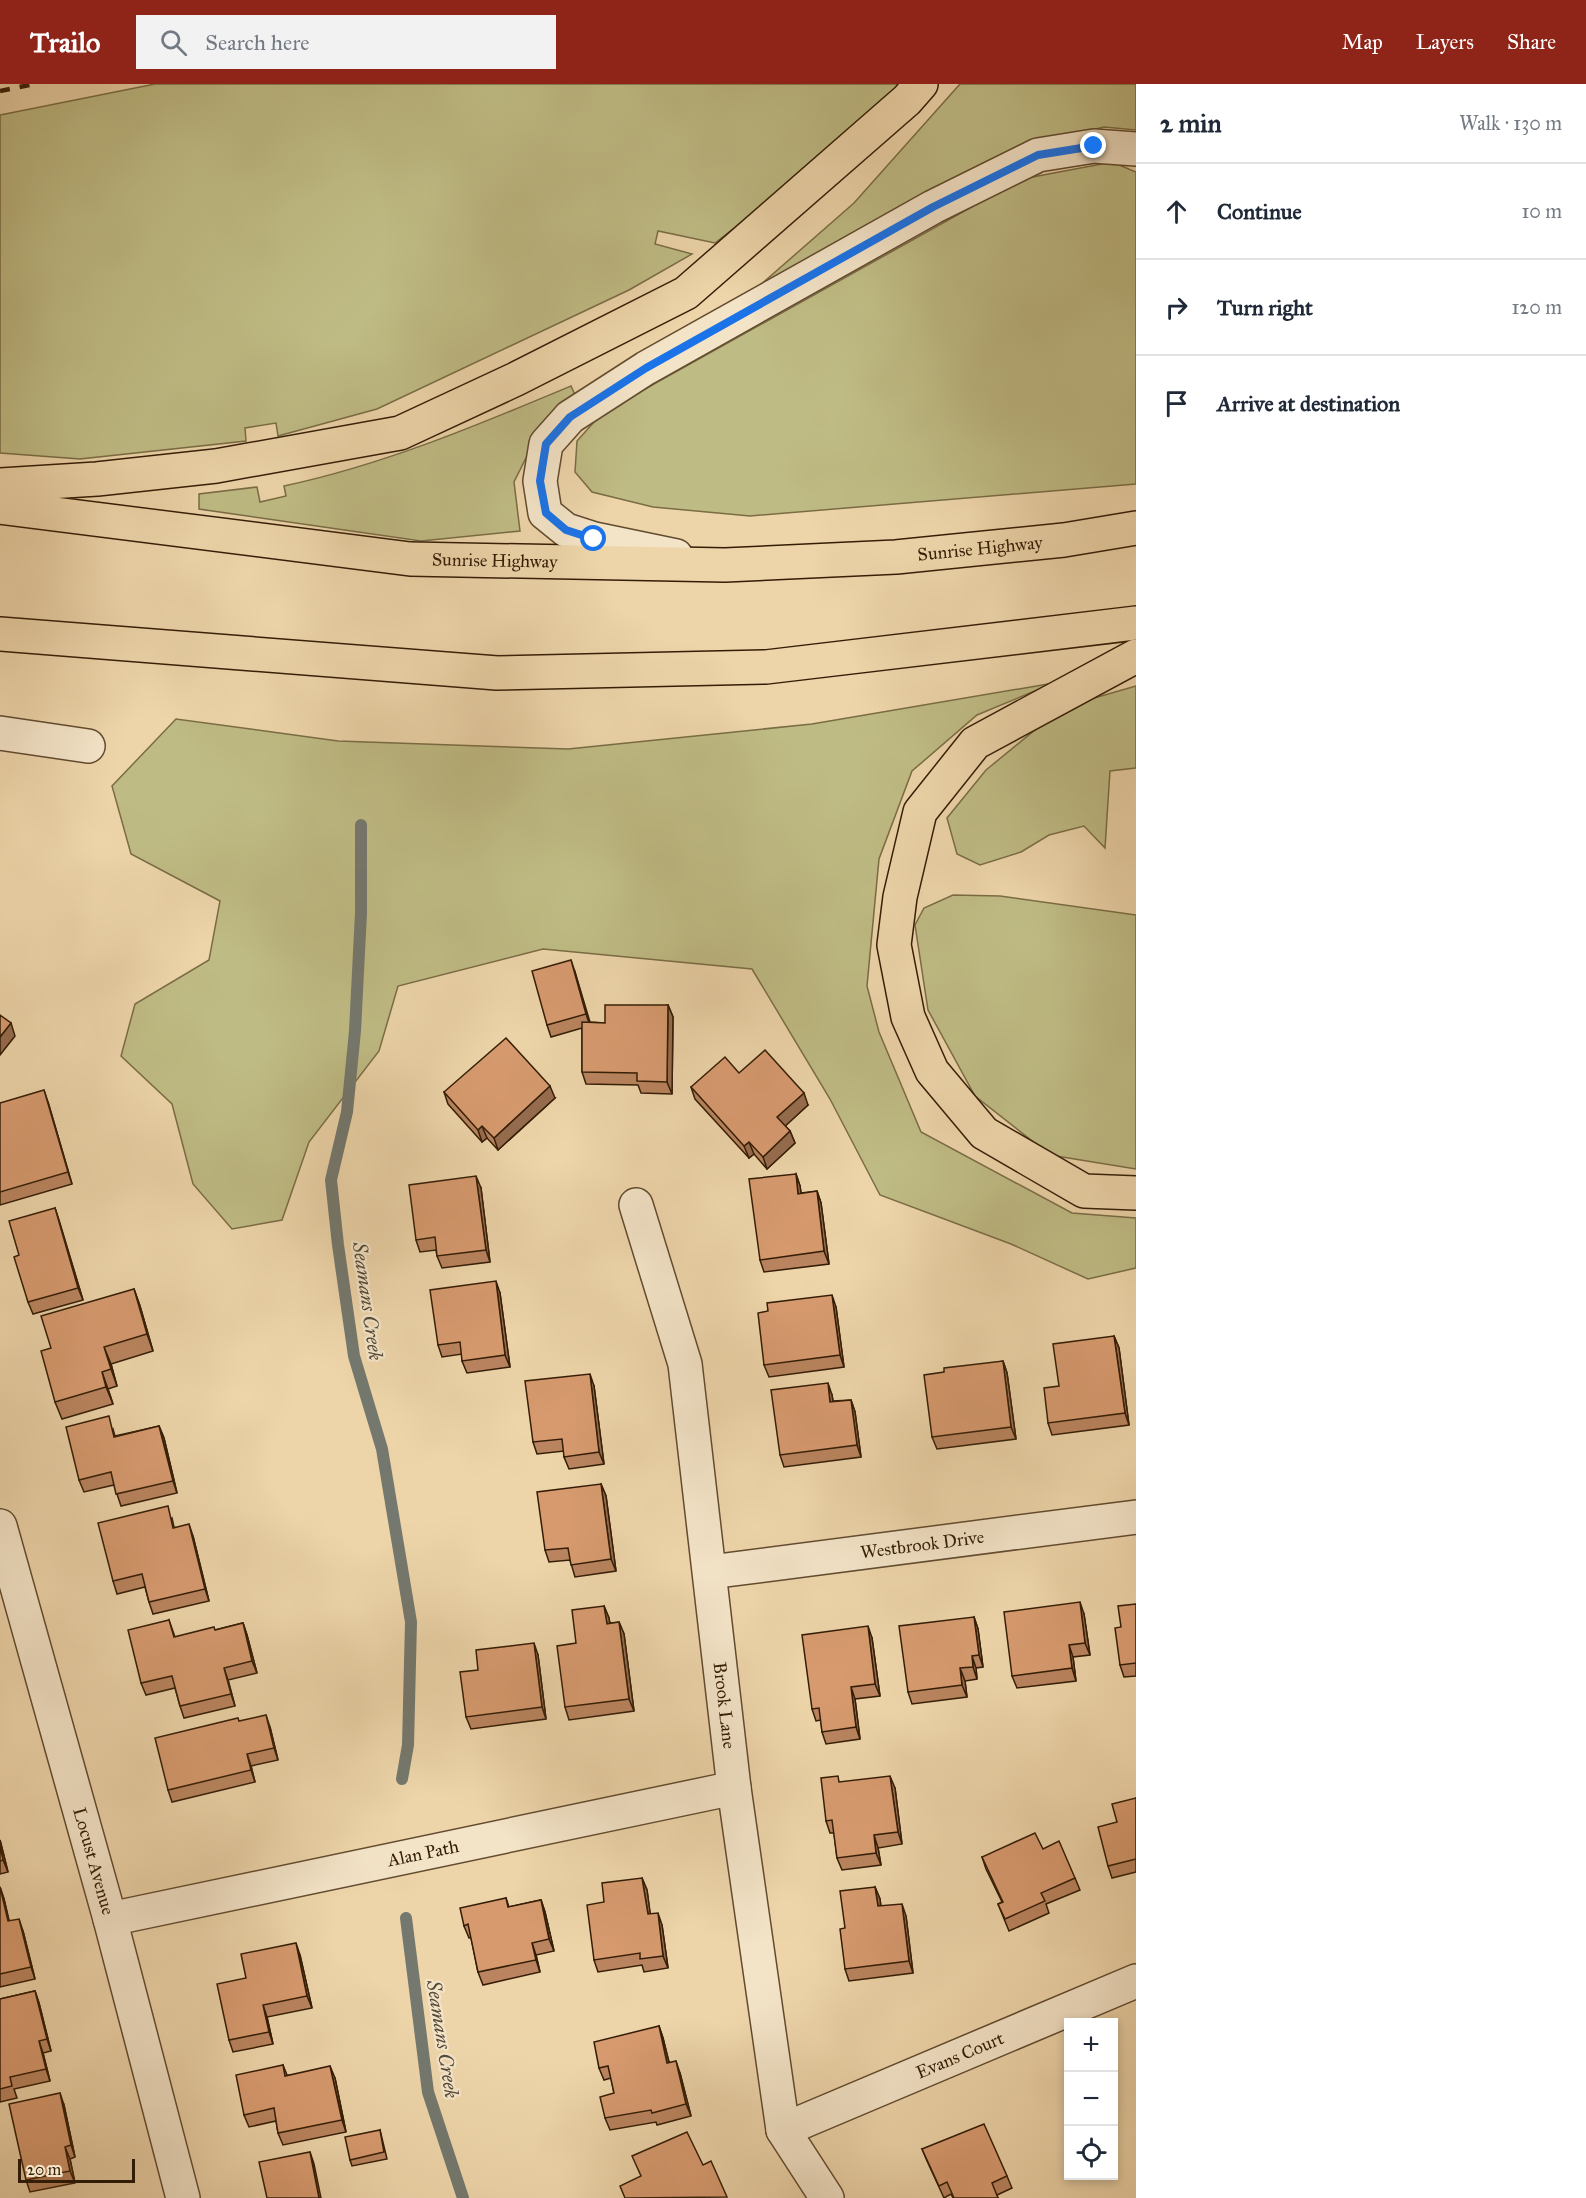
<!DOCTYPE html>
<html lang="en">
<head>
<meta charset="utf-8">
<style>
	:root { --surface:#fff; --page:#f2f2f3; --text:#1f2937; --muted:#747a83; --line:#e0e1e3; --accent:#8f2418 }
	body { margin:0; font-family:"IM FELL Great Primer",serif; background:var(--page); color:var(--text) }
	.controls { position:absolute; right:18px; bottom:18px; display:grid; overflow:hidden; border-radius:0px; box-shadow:0 3px 9px #0003 }
	.controls button { width:54px; height:54px; display:grid; place-items:center; padding:0; border:0; border-bottom:2px solid var(--line); background:var(--surface); color:var(--text); font:30px sans-serif }
	.scale { position:absolute; left:18px; bottom:15px; width:117px; box-sizing:border-box; padding-left:6px; border:3px solid #341d06; border-top:0; font-size:16px; line-height:21px; white-space:nowrap; color:#341d06; -webkit-text-stroke:4px #f3e3c7; paint-order:stroke }
	.stop { position:absolute; width:18px; height:18px; margin:-14px; border:4px solid #1a73e8; border-radius:50%; background:#fff }
	.stop.end { background:#1a73e8; border-color:#fff; box-shadow:0 2px 6px #0008 }
	.list { margin:0; padding:0; list-style:none }
	h2 { display:flex; justify-content:space-between; align-items:center; height:78px; margin:0; padding:0 24px; font-size:26px }
	h2 small { font-size:20px; font-weight:400; color:var(--muted) }
	.list li { display:grid; grid-template-columns:39px 1fr auto; gap:18px; align-items:center; box-sizing:border-box; height:96px; padding:0 24px; border-top:2px solid var(--line) }
	.list b { display:block; font-size:22px; white-space:nowrap }
	.list em { font-size:20px; font-style:normal; color:var(--muted) }
	.icon { flex:none; width:33px; height:33px; fill:none; stroke:currentColor; stroke-width:2; stroke-linecap:round; stroke-linejoin:round }
	.map { position:relative; flex:none; width:1136px; height:2114px; overflow:hidden }
	header { display:flex; align-items:center; gap:36px; box-sizing:border-box; height:84px; padding:0 30px; background:var(--accent); color:#fff }
	header strong { font-size:28px }
	nav { display:flex; gap:33px; margin-inline-start:auto; font-size:21px }
	.search { width:420px; height:54px; background:var(--page); display:flex; align-items:center; gap:15px; box-sizing:border-box; padding:0 21px; border-radius:0px; color:var(--muted); font-size:22px }
	main { display:flex }
	aside { flex:1; background:var(--surface) }
	.map>svg:first-child { display:block }
	.green { fill:#bfbb84; stroke:#7a6c45; stroke-width:1.5 }
	.lines { fill:none; stroke-linecap:round; stroke-linejoin:round }
	.stream { stroke:#74786e; stroke-width:12 }
	.minor-casing { stroke:#624b2f; stroke-width:36 }
	.highway-casing { stroke:#341d06; stroke-width:36 }
	.minor { stroke:#f3e3c7; stroke-width:33 }
	.highway { stroke:#edd4a9; stroke-width:33 }
	.rail { stroke:#341d06; stroke-width:4.5; stroke-dasharray:10 10; stroke-linecap:butt }
	.wall { fill:#b9845f; stroke:#341d06; stroke-width:1.5 }
	.shaded-wall { fill:#966c4e; stroke:#341d06; stroke-width:1.5 }
	.building { fill:#d79a6f; stroke:#341d06; stroke-width:1.5 }
	.route { stroke:#1a73e8; stroke-width:8 }
	.labels { text-anchor:middle; dominant-baseline:central; stroke-width:4.5; stroke-linejoin:round; paint-order:stroke }
	.street-label { font-size:18px; fill:#341d06; stroke:#f3e3c7 }
	.water-label { font-size:20px; font-style:italic; fill:#544b3a; stroke:#f3e3c7 }
</style>
</head>
<body>
<header>
<strong>Trailo</strong>
<div class="search"><svg class="icon" aria-label="search" viewBox="0 0 24 24"><circle cx="10" cy="10" r="6"/><path d="M15 15l6 6"/></svg>Search here</div>
<nav><a>Map</a><a>Layers</a><a>Share</a></nav>
</header>
<main>
<div class="map">
<svg width="1136" height="2114" viewBox="0 0 1136 2114">
	<rect width="100%" height="100%" fill="#edd4a9"/>
	<filter id="stains"><feTurbulence type="fractalNoise" baseFrequency=".00333" numOctaves="4"/><feColorMatrix values="0 0 0 0 .2 0 0 0 0 .09 0 0 0 0 .02 0 0 0 .5 -.17"/></filter>
	<radialGradient id="worn" r=".72"><stop offset=".6" stop-color="#630" stop-opacity="0"/><stop offset="1" stop-color="#630" stop-opacity=".3"/></radialGradient>
	<g class="green">
		<polygon points="155,0 901,0 835,65 715,159 658,147 655,160 692,170 629,206 377,325 278,352 276,339 245,344 246,357 80,375 0,369 0,31"/>
		<polygon points="960,0 1136,0 1136,46 1104,43 1044,57 742,217 854,119"/>
		<polygon points="1112,78 1136,88 1136,400 750,432 653,423 592,408 575,388 577,357 602,329 1022,95"/>
		<path d="M571 302 576 313 534 358 514 398 520 447 421 457 199 425V410L257 403 260 418 286 412 284 402C383 381 478 341 571 302Z"/>
		<polygon points="1054,599 977,631 912,687 879,775 867,902 879,948 921,1048 1072,1129 1136,1134 1136,1184 1088,1195 1011,1160 880,1111 830,1015 752,885 543,865 398,902 379,967 309,1058 282,1136 232,1145 193,1100 172,1020 121,972 135,920 209,876 220,817 131,770 112,702 176,635 338,657 568,665 812,640"/>
		<polygon points="1136,602 1136,684 1110,687 1105,764 1084,742 1049,751 1021,768 980,781 957,770 947,734 986,686 1063,623"/>
		<polygon points="953,811 1000,812 1136,831 1136,1085 1050,1071 975,1012 928,926 915,841 924,824"/>
	</g>
	<g class="lines">
		<g class="stream">
			<polyline points="361,741 361,829 355,947 347,1028 331,1096 338,1161 354,1272 382,1365 411,1538 408,1661 402,1695"/>
			<polyline points="406,1834 428,2008 463,2114"/>
		</g>
		<defs>
			<g id="minor">
				<polyline points="676,472 594,455 566,446 545,429 540,397 546,360 570,333 646,284 933,123 1038,71 1094,62 1136,65"/>
				<polyline points="0,649 88,662"/>
				<path id="s1" d="M636 1121 685 1280 734 1704 783 2046 827 2114"/>
				<path id="s2" d="M0 1442 110 1835 183 2114"/>
				<path id="s3" d="M710 1488 1136 1433"/>
				<path id="s4" d="M110 1835 734 1704"/>
				<path id="s5" d="M783 2046 1136 1897"/>
			</g>
			<g id="highway">
				<polyline points="0,401 97,395 216,382 400,349 516,295 686,209 907,16 921,0"/>
				<path id="s6" d="M0 423 410 475 725 481 896 473 1064 456 1136 444"/>
				<polyline points="0,550 497,589 766,583 1136,539"/>
				<polyline points="1136,572 975,659 920,728 900,813 894,861 908,933 932,987 984,1049 1084,1107 1136,1109"/>
			</g>
		</defs>
		<use href="#minor" class="minor-casing"/>
		<use href="#highway" class="highway-casing"/>
		<use href="#minor" class="minor"/>
		<use href="#highway" class="highway"/>
		<polyline class="rail" points="0,7 34,0"/>
	</g>
	<g class="wall">
		<polygon points="575,888 590,938 605,939 668,921 673,933 672,1010 641,1009 638,1001 586,1000 582,988 582,944 551,953 547,941"/>
		<polygon points="739,989 808,1021 785,1042 790,1047 795,1059 767,1085 754,1070 749,1074 695,1015 691,1003"/>
		<polygon points="444,1008 555,1014 498,1066 487,1054 482,1058 448,1020"/>
		<polygon points="48,1018 72,1100 0,1121 0,1019"/>
		<polygon points="796,1090 800,1102 801,1109 817,1107 821,1119 829,1180 764,1188 760,1176"/>
		<polygon points="481,1104 490,1178 442,1184 437,1172 436,1166 420,1168 416,1156"/>
		<polygon points="55,1124 83,1216 33,1230 28,1218 19,1171"/>
		<polygon points="134,1205 140,1222 153,1267 111,1280 117,1302 108,1305 113,1320 62,1335 55,1318 51,1264"/>
		<polygon points="500,1209 510,1283 467,1289 462,1277 462,1270 442,1273 438,1261"/>
		<polygon points="836,1223 844,1283 769,1293 764,1281 768,1227"/>
		<polygon points="1114,1252 1119,1264 1129,1341 1052,1351 1048,1339"/>
		<polygon points="1003,1277 1007,1289 1016,1355 937,1365 932,1353 944,1288"/>
		<polygon points="594,1302 604,1380 569,1385 564,1373 564,1367 537,1370 533,1358"/>
		<polygon points="832,1311 833,1317 851,1316 855,1328 861,1373 784,1383 780,1371"/>
		<polygon points="159,1342 164,1354 177,1409 121,1422 114,1401 84,1408 79,1396 113,1345 115,1352"/>
		<polygon points="601,1400 606,1412 616,1487 575,1493 570,1476 549,1478 545,1466"/>
		<polygon points="172,1434 174,1443 193,1452 209,1517 153,1530 149,1518 145,1503 117,1510 113,1497"/>
		<polygon points="1136,1520 1136,1592 1124,1593 1120,1581"/>
		<polygon points="604,1522 609,1534 610,1539 619,1538 624,1550 634,1627 569,1636 565,1623 576,1559"/>
		<polygon points="1084,1530 1090,1571 1073,1573 1076,1597 1017,1604 1012,1592"/>
		<polygon points="974,1533 978,1545 983,1583 976,1584 977,1595 965,1597 967,1613 912,1620 908,1608"/>
		<polygon points="169,1536 175,1553 215,1546 243,1539 247,1551 257,1589 228,1596 235,1622 184,1634 180,1622 175,1604 146,1611 141,1599"/>
		<polygon points="872,1554 880,1612 855,1615 860,1655 826,1660 822,1648 821,1636 816,1637 812,1625"/>
		<polygon points="538,1571 546,1635 471,1645 466,1633"/>
		<polygon points="239,1637 270,1643 278,1676 251,1682 255,1698 172,1718 168,1706"/>
		<polygon points="840,1698 895,1704 902,1760 878,1764 881,1781 842,1786 837,1774 834,1749 830,1749 826,1737"/>
		<polygon points="1136,1714 1136,1788 1112,1794 1108,1782 1117,1738"/>
		<polygon points="0,1756 8,1788 0,1790"/>
		<polygon points="1043,1765 1075,1794 1080,1806 1046,1820 1049,1829 1009,1847 998,1820 1002,1818 986,1785 982,1773"/>
		<polygon points="642,1794 647,1806 650,1830 662,1841 668,1884 644,1888 642,1881 598,1888 594,1876 604,1818"/>
		<polygon points="0,1803 4,1815 9,1837 23,1847 35,1895 0,1903"/>
		<polygon points="875,1803 880,1815 881,1822 906,1832 913,1889 849,1897 845,1885"/>
		<polygon points="506,1814 509,1823 541,1816 545,1828 554,1867 536,1871 540,1888 483,1901 478,1888 471,1853 469,1854 464,1842"/>
		<polygon points="300,1871 312,1924 267,1933 273,1960 233,1968 229,1956 246,1894"/>
		<polygon points="35,1907 39,1919 51,1967 43,1969 50,1997 14,2005 17,2014 0,2018 0,1915"/>
		<polygon points="659,1942 663,1954 669,1978 680,1989 691,2032 657,2041 656,2038 610,2046 605,2034 614,2009 611,1994 604,1996 599,1984"/>
		<polygon points="283,1981 287,1991 335,1994 346,2048 283,2061 278,2049 276,2037 249,2043 244,2031"/>
		<polygon points="64,2021 75,2073 70,2075 75,2099 30,2108 26,2096"/>
		<polygon points="380,2046 387,2075 352,2082 350,2076"/>
		<polygon points="922,2065 1007,2092 1012,2104 997,2111 998,2114 953,2114 951,2110 944,2114 927,2077"/>
	</g>
	<g class="shaded-wall">
		<polygon points="571,876 575,888 590,942 586,930"/>
		<polygon points="668,921 673,933 672,1010 667,998"/>
		<polygon points="11,939 15,952 0,971 0,953"/>
		<polygon points="550,1002 555,1014 498,1066 494,1054"/>
		<polygon points="44,1006 48,1018 72,1100 68,1088"/>
		<polygon points="804,1009 808,1021 782,1045 777,1033"/>
		<polygon points="482,1042 487,1054 482,1058 478,1046"/>
		<polygon points="790,1047 795,1059 767,1085 763,1073"/>
		<polygon points="749,1058 754,1070 749,1074 744,1062"/>
		<polygon points="796,1090 800,1102 803,1122 798,1110"/>
		<polygon points="476,1092 481,1104 490,1178 486,1166"/>
		<polygon points="817,1107 821,1119 829,1180 824,1167"/>
		<polygon points="55,1124 59,1136 83,1216 78,1204"/>
		<polygon points="496,1197 500,1209 510,1283 505,1271"/>
		<polygon points="134,1205 140,1222 153,1267 147,1250"/>
		<polygon points="832,1211 836,1223 844,1283 840,1271"/>
		<polygon points="1114,1252 1119,1264 1129,1341 1125,1329"/>
		<polygon points="104,1263 111,1280 117,1302 111,1285"/>
		<polygon points="1003,1277 1007,1289 1016,1355 1011,1343"/>
		<polygon points="102,1288 108,1305 113,1320 106,1303"/>
		<polygon points="590,1290 594,1302 604,1380 599,1368"/>
		<polygon points="828,1299 832,1311 835,1330 830,1318"/>
		<polygon points="851,1316 855,1328 861,1373 857,1361"/>
		<polygon points="159,1342 164,1354 177,1409 173,1397"/>
		<polygon points="601,1400 606,1412 616,1487 611,1475"/>
		<polygon points="189,1440 193,1452 209,1517 205,1505"/>
		<polygon points="1080,1518 1084,1530 1090,1571 1085,1559"/>
		<polygon points="604,1522 609,1534 611,1552 607,1540"/>
		<polygon points="974,1533 978,1545 983,1583 979,1571"/>
		<polygon points="619,1538 624,1550 634,1627 629,1615"/>
		<polygon points="243,1539 247,1551 257,1589 252,1577"/>
		<polygon points="868,1542 872,1554 880,1612 875,1600"/>
		<polygon points="534,1559 538,1571 546,1635 542,1623"/>
		<polygon points="1069,1561 1073,1573 1076,1597 1072,1584"/>
		<polygon points="972,1572 976,1584 977,1595 973,1583"/>
		<polygon points="224,1584 228,1596 235,1622 231,1610"/>
		<polygon points="960,1584 965,1597 967,1613 962,1601"/>
		<polygon points="851,1603 855,1615 860,1655 856,1643"/>
		<polygon points="266,1631 270,1643 278,1676 274,1664"/>
		<polygon points="247,1670 251,1682 255,1698 251,1686"/>
		<polygon points="890,1692 895,1704 902,1760 898,1748"/>
		<polygon points="874,1751 878,1764 881,1781 876,1769"/>
		<polygon points="0,1756 8,1788 3,1776 0,1762"/>
		<polygon points="642,1794 647,1806 652,1842 648,1830"/>
		<polygon points="0,1803 4,1815 12,1849 8,1837"/>
		<polygon points="875,1803 880,1815 882,1834 878,1822"/>
		<polygon points="541,1816 545,1828 554,1867 549,1855"/>
		<polygon points="902,1820 906,1832 913,1889 909,1877"/>
		<polygon points="658,1829 662,1841 668,1884 663,1872"/>
		<polygon points="19,1835 23,1847 35,1895 31,1883"/>
		<polygon points="296,1859 300,1871 312,1924 307,1912"/>
		<polygon points="532,1859 536,1871 540,1888 536,1876"/>
		<polygon points="35,1907 39,1919 51,1967 47,1955"/>
		<polygon points="263,1921 267,1933 273,1960 269,1948"/>
		<polygon points="659,1942 663,1954 672,1991 667,1979"/>
		<polygon points="39,1957 43,1969 50,1997 46,1985"/>
		<polygon points="676,1977 680,1989 691,2032 686,2020"/>
		<polygon points="330,1982 335,1994 346,2048 342,2036"/>
		<polygon points="60,2009 64,2021 75,2073 71,2061"/>
		<polygon points="65,2063 70,2075 75,2099 70,2087"/>
		<polygon points="310,2068 314,2080 321,2114 319,2114"/>
	</g>
	<g class="building">
		<polygon points="571,876 586,930 547,941 532,887"/>
		<polygon points="605,921 668,921 667,998 637,997 637,989 582,988 582,938 605,939"/>
		<polygon points="0,931 11,939 0,953"/>
		<polygon points="506,954 550,1002 494,1054 482,1042 478,1046 444,1008"/>
		<polygon points="765,966 804,1009 777,1033 790,1047 763,1073 749,1058 744,1062 691,1003 725,973 739,989"/>
		<polygon points="44,1006 68,1088 0,1108 0,1019"/>
		<polygon points="796,1090 798,1110 817,1107 824,1167 760,1176 749,1095"/>
		<polygon points="476,1092 486,1166 437,1172 435,1153 416,1156 409,1101"/>
		<polygon points="55,1124 78,1204 28,1218 14,1173 19,1171 9,1137"/>
		<polygon points="496,1197 505,1271 462,1277 460,1258 438,1261 430,1206"/>
		<polygon points="134,1205 147,1250 104,1263 111,1285 102,1288 106,1303 55,1318 41,1267 51,1264 41,1232"/>
		<polygon points="832,1211 840,1271 764,1281 758,1229 768,1227 767,1219"/>
		<polygon points="1114,1252 1125,1329 1048,1339 1044,1304 1059,1302 1053,1260"/>
		<polygon points="1003,1277 1011,1343 932,1353 924,1291 944,1288 944,1284"/>
		<polygon points="590,1290 599,1368 564,1373 562,1355 533,1358 525,1297"/>
		<polygon points="828,1299 830,1318 851,1316 857,1361 780,1371 771,1306"/>
		<polygon points="109,1332 114,1353 159,1342 173,1397 116,1410 111,1388 79,1396 66,1343"/>
		<polygon points="601,1400 611,1475 571,1481 568,1464 545,1466 537,1408"/>
		<polygon points="168,1422 173,1444 189,1440 205,1505 149,1518 142,1490 113,1497 98,1439"/>
		<polygon points="1080,1518 1085,1559 1069,1561 1072,1584 1012,1592 1004,1528"/>
		<polygon points="1136,1520 1136,1579 1120,1581 1115,1544 1121,1543 1118,1522"/>
		<polygon points="604,1522 607,1540 619,1538 629,1615 565,1623 557,1562 576,1559 572,1526"/>
		<polygon points="974,1533 979,1571 972,1572 973,1583 960,1584 962,1601 908,1608 899,1542"/>
		<polygon points="169,1536 174,1553 214,1543 215,1546 243,1539 252,1577 224,1584 231,1610 180,1622 172,1592 141,1599 128,1546"/>
		<polygon points="868,1542 875,1600 851,1603 856,1643 822,1648 819,1624 812,1625 802,1551"/>
		<polygon points="534,1559 542,1623 466,1633 460,1588 478,1586 476,1566"/>
		<polygon points="266,1631 274,1664 247,1670 251,1686 168,1706 155,1654 238,1634 239,1637"/>
		<polygon points="838,1692 839,1698 890,1692 898,1748 874,1751 876,1769 837,1774 832,1736 826,1737 821,1694"/>
		<polygon points="1136,1714 1136,1775 1108,1782 1098,1743 1117,1738 1112,1720"/>
		<polygon points="1035,1749 1043,1765 1059,1757 1075,1794 1041,1809 1045,1817 1005,1835 998,1820 1003,1818 982,1773"/>
		<polygon points="0,1762 3,1776 0,1777"/>
		<polygon points="642,1794 648,1830 658,1829 663,1872 640,1875 640,1869 594,1876 587,1821 604,1818 602,1799"/>
		<polygon points="0,1803 8,1837 19,1835 31,1883 0,1890"/>
		<polygon points="875,1803 878,1822 902,1820 909,1877 845,1885 840,1845 845,1844 840,1807"/>
		<polygon points="506,1814 508,1823 541,1816 549,1855 532,1859 536,1876 478,1888 468,1840 464,1842 460,1824"/>
		<polygon points="296,1859 307,1912 263,1921 269,1948 229,1956 217,1900 246,1894 241,1870"/>
		<polygon points="35,1907 47,1955 39,1957 46,1985 10,1993 12,2002 0,2005 0,1915"/>
		<polygon points="659,1942 667,1979 676,1977 686,2020 652,2029 651,2026 605,2034 600,2013 614,2009 608,1982 599,1984 594,1958"/>
		<polygon points="283,1981 285,1992 330,1982 342,2036 278,2049 274,2024 244,2031 236,1991"/>
		<polygon points="60,2009 71,2061 65,2063 70,2087 26,2096 9,2020"/>
		<polygon points="984,2040 1007,2092 992,2099 998,2114 954,2114 947,2098 939,2102 922,2065"/>
		<polygon points="380,2046 384,2068 350,2076 345,2053"/>
		<polygon points="687,2048 703,2081 711,2077 727,2113 625,2114 620,2102 641,2092 632,2072"/>
		<polygon points="310,2068 319,2114 267,2114 259,2078"/>
	</g>
	<g class="lines">
		<polyline class="route" points="594,455 566,446 546,429 540,397 546,360 570,333 646,284 933,123 1038,71 1094,62"/>
	</g>
	<g class="labels">
		<g class="street-label">
			<text stroke="none"><textPath href="#s6" startOffset="984">Sunrise Highway</textPath></text>
			<text stroke="none"><textPath href="#s6" startOffset="498">Sunrise Highway</textPath></text>
			<text stroke="none"><textPath href="#s3" startOffset="214">Westbrook Drive</textPath></text>
			<text stroke="none"><textPath href="#s1" startOffset="510">Brook Lane</textPath></text>
			<text stroke="none"><textPath href="#s4" startOffset="320">Alan Path</textPath></text>
			<text stroke="none"><textPath href="#s2" startOffset="348">Locust Avenue</textPath></text>
			<text stroke="none"><textPath href="#s5" startOffset="192">Evans Court</textPath></text>
		</g>
		<g class="water-label">
			<text transform="translate(368 1217) rotate(82)">Seamans Creek</text>
			<text transform="translate(443 1955) rotate(81)">Seamans Creek</text>
		</g>
	</g>
	<rect width="100%" height="100%" filter="url(#stains)"/>
	<rect width="100%" height="100%" fill="url(#worn)"/>
</svg>
<div class="controls">
<button>+</button>
<button>−</button>
<button><svg class="icon" aria-label="locate" viewBox="0 0 24 24"><circle cx="12" cy="12" r="6"/><path d="M12 2v4M12 18v4M2 12h4M18 12h4"/></svg></button>
</div>
<div class="scale">20 m</div>
<div class="stop" style="left:594px;top:455px"></div>
<div class="stop end" style="left:1094px;top:62px"></div>
</div>
<aside>
<h2>2 min<small>Walk · 130 m</small></h2>
<ul class="list">
<li><svg class="icon" aria-label="ahead" viewBox="0 0 24 24"><path d="M12 20V5M6 11l6-6 6 6"/></svg><div><b>Continue</b></div><em>10 m</em></li>
<li><svg class="icon" aria-label="right" viewBox="0 0 24 24"><path d="M7 20v-9h11M14 6l5 5-5 5"/></svg><div><b>Turn right</b></div><em>120 m</em></li>
<li><svg class="icon" aria-label="arrive" viewBox="0 0 24 24"><path d="M6 21V4h12l-3 4 3 4H6"/></svg><div><b>Arrive at destination</b></div></li>
</ul>
</aside>
</main>
</body>
</html>
